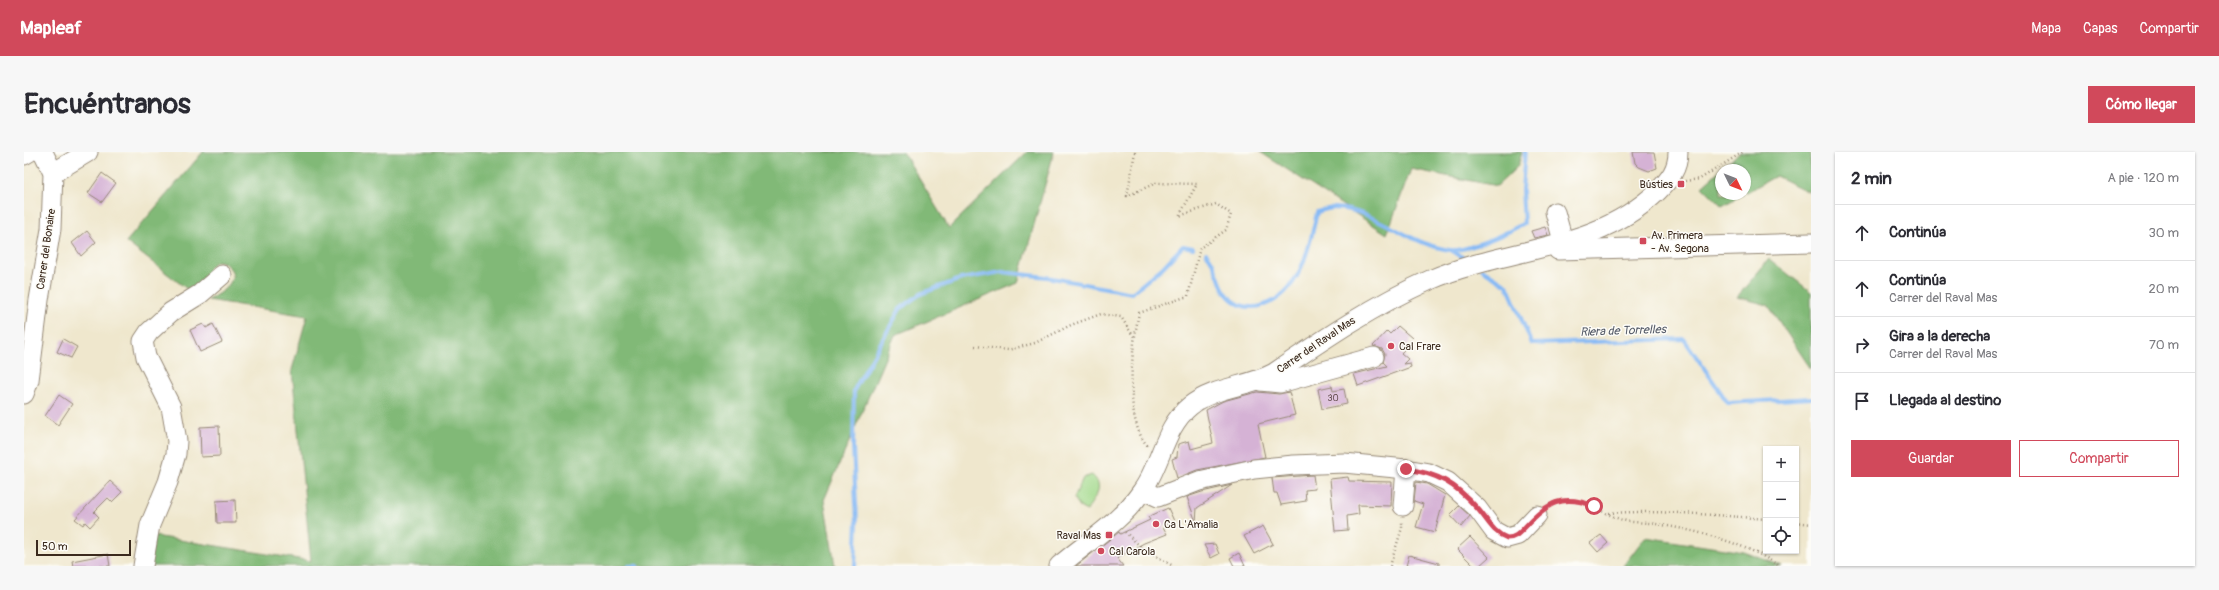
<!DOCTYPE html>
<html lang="es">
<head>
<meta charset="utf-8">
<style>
	:root { --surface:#fff; --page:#f7f7f7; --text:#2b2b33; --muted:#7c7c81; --line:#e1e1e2; --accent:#d1495b }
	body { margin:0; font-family:Pangolin,sans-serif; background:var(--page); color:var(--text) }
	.controls { position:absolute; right:12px; bottom:12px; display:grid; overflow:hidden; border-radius:0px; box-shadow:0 1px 3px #0004 }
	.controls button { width:36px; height:36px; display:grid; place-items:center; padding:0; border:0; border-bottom:1px solid var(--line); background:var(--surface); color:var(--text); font:20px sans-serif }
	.compass { position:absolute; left:1691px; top:12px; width:36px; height:36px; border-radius:50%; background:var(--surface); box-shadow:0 1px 3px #0004; rotate:133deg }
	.scale { position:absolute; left:12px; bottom:10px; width:95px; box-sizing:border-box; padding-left:4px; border:2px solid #3b2a1e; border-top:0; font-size:11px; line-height:14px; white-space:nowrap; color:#3b2a1e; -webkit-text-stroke:3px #fdfcf7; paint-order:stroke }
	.stop { position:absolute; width:12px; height:12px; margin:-9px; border:3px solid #d1495b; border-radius:50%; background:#fff }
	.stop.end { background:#d1495b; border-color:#fff; box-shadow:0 1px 4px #0008 }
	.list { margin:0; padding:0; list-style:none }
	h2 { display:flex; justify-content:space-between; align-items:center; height:52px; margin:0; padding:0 16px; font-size:17px }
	h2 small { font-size:13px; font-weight:400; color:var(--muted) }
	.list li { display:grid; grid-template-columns:26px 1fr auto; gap:12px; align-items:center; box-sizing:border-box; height:56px; padding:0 16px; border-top:1px solid var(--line) }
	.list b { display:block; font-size:15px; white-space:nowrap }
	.list p { margin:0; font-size:13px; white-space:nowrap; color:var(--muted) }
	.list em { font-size:13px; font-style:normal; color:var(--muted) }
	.actions { display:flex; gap:8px; padding:12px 16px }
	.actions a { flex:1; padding:9px 0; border:1px solid var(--accent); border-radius:0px; text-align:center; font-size:14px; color:var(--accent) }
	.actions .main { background:var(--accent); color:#fff }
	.icon { flex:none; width:22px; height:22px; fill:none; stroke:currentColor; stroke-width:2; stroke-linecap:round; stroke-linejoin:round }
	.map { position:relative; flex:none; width:1787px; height:414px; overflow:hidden; border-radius:0px }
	header { display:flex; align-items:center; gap:24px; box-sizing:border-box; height:56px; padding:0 20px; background:var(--accent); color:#fff }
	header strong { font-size:19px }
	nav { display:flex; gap:22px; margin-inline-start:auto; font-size:14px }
	.intro { display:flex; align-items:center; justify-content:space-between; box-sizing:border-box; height:96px; padding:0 24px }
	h1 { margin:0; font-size:28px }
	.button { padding:10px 18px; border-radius:0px; background:var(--accent); color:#fff; font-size:14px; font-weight:700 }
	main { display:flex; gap:24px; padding:0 24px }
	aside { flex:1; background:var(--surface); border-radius:0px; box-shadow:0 1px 3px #0004 }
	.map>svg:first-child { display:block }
	.green { fill:#a2d98b; stroke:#6e8254 }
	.forest { fill:#81b977; stroke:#5e724a }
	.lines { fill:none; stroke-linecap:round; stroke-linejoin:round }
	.stream { stroke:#87baf5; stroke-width:4 }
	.building { fill:#d5b2d5 }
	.minor-casing { stroke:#958876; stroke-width:21 }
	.path { stroke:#958876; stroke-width:2.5; stroke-dasharray:1 3; stroke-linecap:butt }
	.minor { stroke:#fff; stroke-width:19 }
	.route { stroke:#d1495b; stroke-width:5 }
	.poi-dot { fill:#d1495b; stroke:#fdfcf7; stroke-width:1.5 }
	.labels { text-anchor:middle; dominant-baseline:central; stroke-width:3; stroke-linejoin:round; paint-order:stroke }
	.number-label { font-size:9px; fill:#624c4c }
	.poi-label { font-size:11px; fill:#3b2a1e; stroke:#fdfcf7; text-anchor:start }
	.street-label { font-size:11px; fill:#3b2a1e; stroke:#fdfcf7 }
	.water-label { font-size:12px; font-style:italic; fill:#565c69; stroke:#fdfcf7 }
</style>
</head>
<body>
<header>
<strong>Mapleaf</strong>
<nav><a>Mapa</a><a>Capas</a><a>Compartir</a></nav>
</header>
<div class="intro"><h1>Encuéntranos</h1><a class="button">Cómo llegar</a></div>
<main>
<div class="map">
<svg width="1787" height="414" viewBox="0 0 1787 414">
	<rect width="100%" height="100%" fill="#fdfcf7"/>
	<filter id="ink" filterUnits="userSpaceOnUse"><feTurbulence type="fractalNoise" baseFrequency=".025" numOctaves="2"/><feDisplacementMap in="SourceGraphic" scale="8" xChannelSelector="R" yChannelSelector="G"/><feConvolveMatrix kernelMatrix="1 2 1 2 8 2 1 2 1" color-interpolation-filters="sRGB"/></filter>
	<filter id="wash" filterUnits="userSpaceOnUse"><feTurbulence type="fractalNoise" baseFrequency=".012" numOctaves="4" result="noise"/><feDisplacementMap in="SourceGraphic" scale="16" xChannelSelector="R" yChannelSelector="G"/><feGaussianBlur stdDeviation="0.9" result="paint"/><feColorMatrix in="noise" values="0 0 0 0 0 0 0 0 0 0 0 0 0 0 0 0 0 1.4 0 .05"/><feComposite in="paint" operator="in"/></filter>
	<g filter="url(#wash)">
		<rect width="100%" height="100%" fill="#efe7cd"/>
		<path class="green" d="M1068 323C1082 336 1070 344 1063 359L1057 356 1050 346 1059 326Z"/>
		<g class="forest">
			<path d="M179 0H879L925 76 1003 0H1030L994 131 871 183 800 348 811 414H125L130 384 287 409 268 218 283 164 184 148C195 141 211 134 208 119 191 96 184 119 177 131 174 134 170 137 167 140L102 90Z"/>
			<polygon points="1236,0 1498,0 1494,14 1473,34 1387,17 1363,82"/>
			<polygon points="1716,0 1786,0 1787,41 1752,24 1721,41 1721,18 1697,18 1697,42 1719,42 1698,54 1678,34"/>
			<polygon points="1745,107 1787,140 1787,217 1744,153 1713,145"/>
			<polygon points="1621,385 1720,400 1758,414 1599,414"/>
		</g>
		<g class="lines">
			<g class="stream">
				<polyline points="1427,98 1443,108"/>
				<path d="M1182 101C1196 114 1192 139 1213 151 1220 156 1232 156 1240 153 1277 141 1286 93 1293 60 1299 58 1306 56 1311 56 1353 58 1385 93 1426 98 1442 100 1486 80 1500 71L1498 38 1501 0"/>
				<polyline points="1458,117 1483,133 1508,192 1660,187 1704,251 1787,246"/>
				<polyline points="605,414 613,414"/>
				<polyline points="831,414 833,370 829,295 830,238 876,157 896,142 937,127 978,120 1023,125 1108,141 1139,115 1159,94 1169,96"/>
			</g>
		</g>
		<g id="blocks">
			<g class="building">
				<polygon points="1609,0 1630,0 1633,16 1625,19 1615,15 1611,11"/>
				<polygon points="78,21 92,31 78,50 64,41"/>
				<polygon points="1521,75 1524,83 1510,86 1507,79"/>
				<polygon points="63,79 72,90 57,104 48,91"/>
				<polygon points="179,172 182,176 189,172 198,190 176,200 166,178"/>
				<polygon points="1374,174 1388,186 1386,188 1387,190 1377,201 1384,207 1379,212 1386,211 1387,215 1334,234 1330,222 1363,214 1359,210 1361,202 1358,197 1349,194 1363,179 1366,182"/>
				<polygon points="39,187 53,195 47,206 33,200"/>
				<polygon points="1308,234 1309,239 1320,237 1323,252 1298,257 1294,237"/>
				<polygon points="1233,240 1255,242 1265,240 1271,263 1234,272 1241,305 1173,318 1153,326 1148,307 1153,305 1154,292 1165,289 1167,297 1189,291 1182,258 1199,249"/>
				<polygon points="35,243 48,252 34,273 21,264"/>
				<polygon points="195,274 196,304 177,305 176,275"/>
				<polygon points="1289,323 1291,337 1281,338 1282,349 1257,353 1253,341 1250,341 1248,326"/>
				<polygon points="1324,325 1325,329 1368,330 1367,354 1334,353 1335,362 1323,364 1324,378 1311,379 1306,327"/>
				<polygon points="86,329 98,340 88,350 84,346 70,360 75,365 66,375 61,370 59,373 51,367"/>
				<polygon points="1392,330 1403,332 1421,343 1411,380 1392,375 1399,352 1390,349"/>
				<polygon points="1208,333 1173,356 1172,370 1163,345 1178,340"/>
				<polygon points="211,348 212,371 193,371 192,349"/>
				<polygon points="1435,354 1446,364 1437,375 1426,363"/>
				<polygon points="1144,356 1150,369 1139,375 1143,382 1120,391 1093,406 1099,414 1052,414 1095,380 1096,382 1126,368 1124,365"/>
				<polygon points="1239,374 1249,392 1230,402 1220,384"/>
				<polygon points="1577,383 1584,391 1574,400 1566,391"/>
				<polygon points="1446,385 1465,405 1455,414 1450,414 1433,397"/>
				<polygon points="1191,392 1195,402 1187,406 1180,393"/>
				<polygon points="1215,401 1221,414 1210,414 1206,406"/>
				<polygon points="84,402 86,414 49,414 48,409"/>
				<polygon points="1385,403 1415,411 1415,414 1382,414"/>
			</g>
		</g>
	</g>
	<g filter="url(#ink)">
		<use href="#blocks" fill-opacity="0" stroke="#958876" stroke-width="1"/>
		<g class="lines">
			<defs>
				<g id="minor">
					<polyline points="0,3 5,0"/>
					<polyline points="29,21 64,0"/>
					<polyline points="1531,60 1539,89"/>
					<polyline points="1534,98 1787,91"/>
					<polyline points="1236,229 1256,231 1350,205"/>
					<polyline points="0,242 5,228 15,148 27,77 29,21 19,0"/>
					<polyline points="1119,338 1134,345 1175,329 1230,317 1270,313 1320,311 1382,317 1405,321 1424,330 1453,356 1470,379 1483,386 1494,383 1513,363"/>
					<polyline points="1379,354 1382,317"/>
					<polyline points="119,414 126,373 144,330 152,302 153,289 147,255 122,205 119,189 125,180 147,160 176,142 198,123"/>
					<path d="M1035 414C1063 390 1097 370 1118 339 1137 313 1140 275 1166 254 1189 235 1224 235 1250 221 1300 187 1350 153 1406 128 1482 95 1571 100 1634 39 1646 27 1654 17 1654 0"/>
				</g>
			</defs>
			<use href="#minor" class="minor-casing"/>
			<g class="path">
				<path d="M1111 0 1103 44 1132 31 1173 32 1155 64 1192 52 1207 62 1202 78 1176 96 1164 144 1115 161C1108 193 1099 269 1124 294"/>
				<polyline points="1661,29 1676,27 1719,0"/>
				<polyline points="951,194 984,198 1011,191 1047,173 1077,162 1097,165 1110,185"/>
				<path d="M1525 353C1558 339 1572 361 1602 369 1612 371 1622 370 1632 372 1671 378 1722 391 1755 414"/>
				<path d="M1585 361C1637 358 1690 363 1742 367"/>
				<polyline points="1772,370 1787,372"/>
				<polyline points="1101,380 1117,395 1149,414"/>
				<polyline points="1366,414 1378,376 1378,368"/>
			</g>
			<use href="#minor" class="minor"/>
		</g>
	</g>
	<g class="lines" filter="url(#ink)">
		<path class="route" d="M1382 317C1413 321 1432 332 1453 356 1464 368 1468 380 1483 386 1492 386 1496 380 1501 375 1523 351 1538 341 1570 354"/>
	</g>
	<g class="poi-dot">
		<rect x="1653" y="28" width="8" height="8" rx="2"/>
		<rect x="1615" y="85" width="8" height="8" rx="2"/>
		<circle cx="1367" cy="194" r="4"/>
		<circle cx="1132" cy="372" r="4"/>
		<rect x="1081" y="379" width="8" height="8" rx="2"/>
		<circle cx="1077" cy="399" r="4"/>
	</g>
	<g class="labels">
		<g class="number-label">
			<text x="1309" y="246">30</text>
		</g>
		<g class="poi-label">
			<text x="1649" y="32" text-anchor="end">Bústies</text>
			<text x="1627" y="83">Av. Primera<tspan x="1627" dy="13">- Av. Segona</tspan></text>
			<text x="1375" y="194">Cal Frare</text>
			<text x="1140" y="372">Ca L'Amalia</text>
			<text x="1077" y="383" text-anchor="end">Raval Mas</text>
			<text x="1085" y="399">Cal Carola</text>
		</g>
		<g class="street-label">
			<text transform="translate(22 97) rotate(-82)">Carrer del Bonaire</text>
			<text transform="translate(1292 193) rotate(-34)">Carrer del Raval Mas</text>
		</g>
		<g class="water-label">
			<text transform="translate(1599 179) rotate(-2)">Riera de Torrelles</text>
		</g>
	</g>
</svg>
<div class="controls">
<button>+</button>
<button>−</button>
<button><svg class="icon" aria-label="locate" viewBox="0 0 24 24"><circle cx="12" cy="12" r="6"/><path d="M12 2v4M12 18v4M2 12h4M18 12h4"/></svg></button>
</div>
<svg class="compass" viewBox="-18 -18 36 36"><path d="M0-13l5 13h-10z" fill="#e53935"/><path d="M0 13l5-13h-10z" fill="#7c7c81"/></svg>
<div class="scale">50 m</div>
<div class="stop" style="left:1570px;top:354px"></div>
<div class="stop end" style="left:1382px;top:317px"></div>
</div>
<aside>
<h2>2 min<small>A pie · 120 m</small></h2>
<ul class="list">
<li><svg class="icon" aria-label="ahead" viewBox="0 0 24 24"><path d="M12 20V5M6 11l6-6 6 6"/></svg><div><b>Continúa</b></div><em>30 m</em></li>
<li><svg class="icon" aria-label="ahead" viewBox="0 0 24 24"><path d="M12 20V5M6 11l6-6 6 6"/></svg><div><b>Continúa</b><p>Carrer del Raval Mas</p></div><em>20 m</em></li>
<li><svg class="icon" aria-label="right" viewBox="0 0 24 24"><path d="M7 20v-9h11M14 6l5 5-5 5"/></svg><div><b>Gira a la derecha</b><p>Carrer del Raval Mas</p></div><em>70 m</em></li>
<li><svg class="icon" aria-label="arrive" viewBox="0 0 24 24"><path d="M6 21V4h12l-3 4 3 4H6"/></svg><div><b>Llegada al destino</b></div></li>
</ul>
<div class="actions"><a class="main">Guardar</a><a>Compartir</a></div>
</aside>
</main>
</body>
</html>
